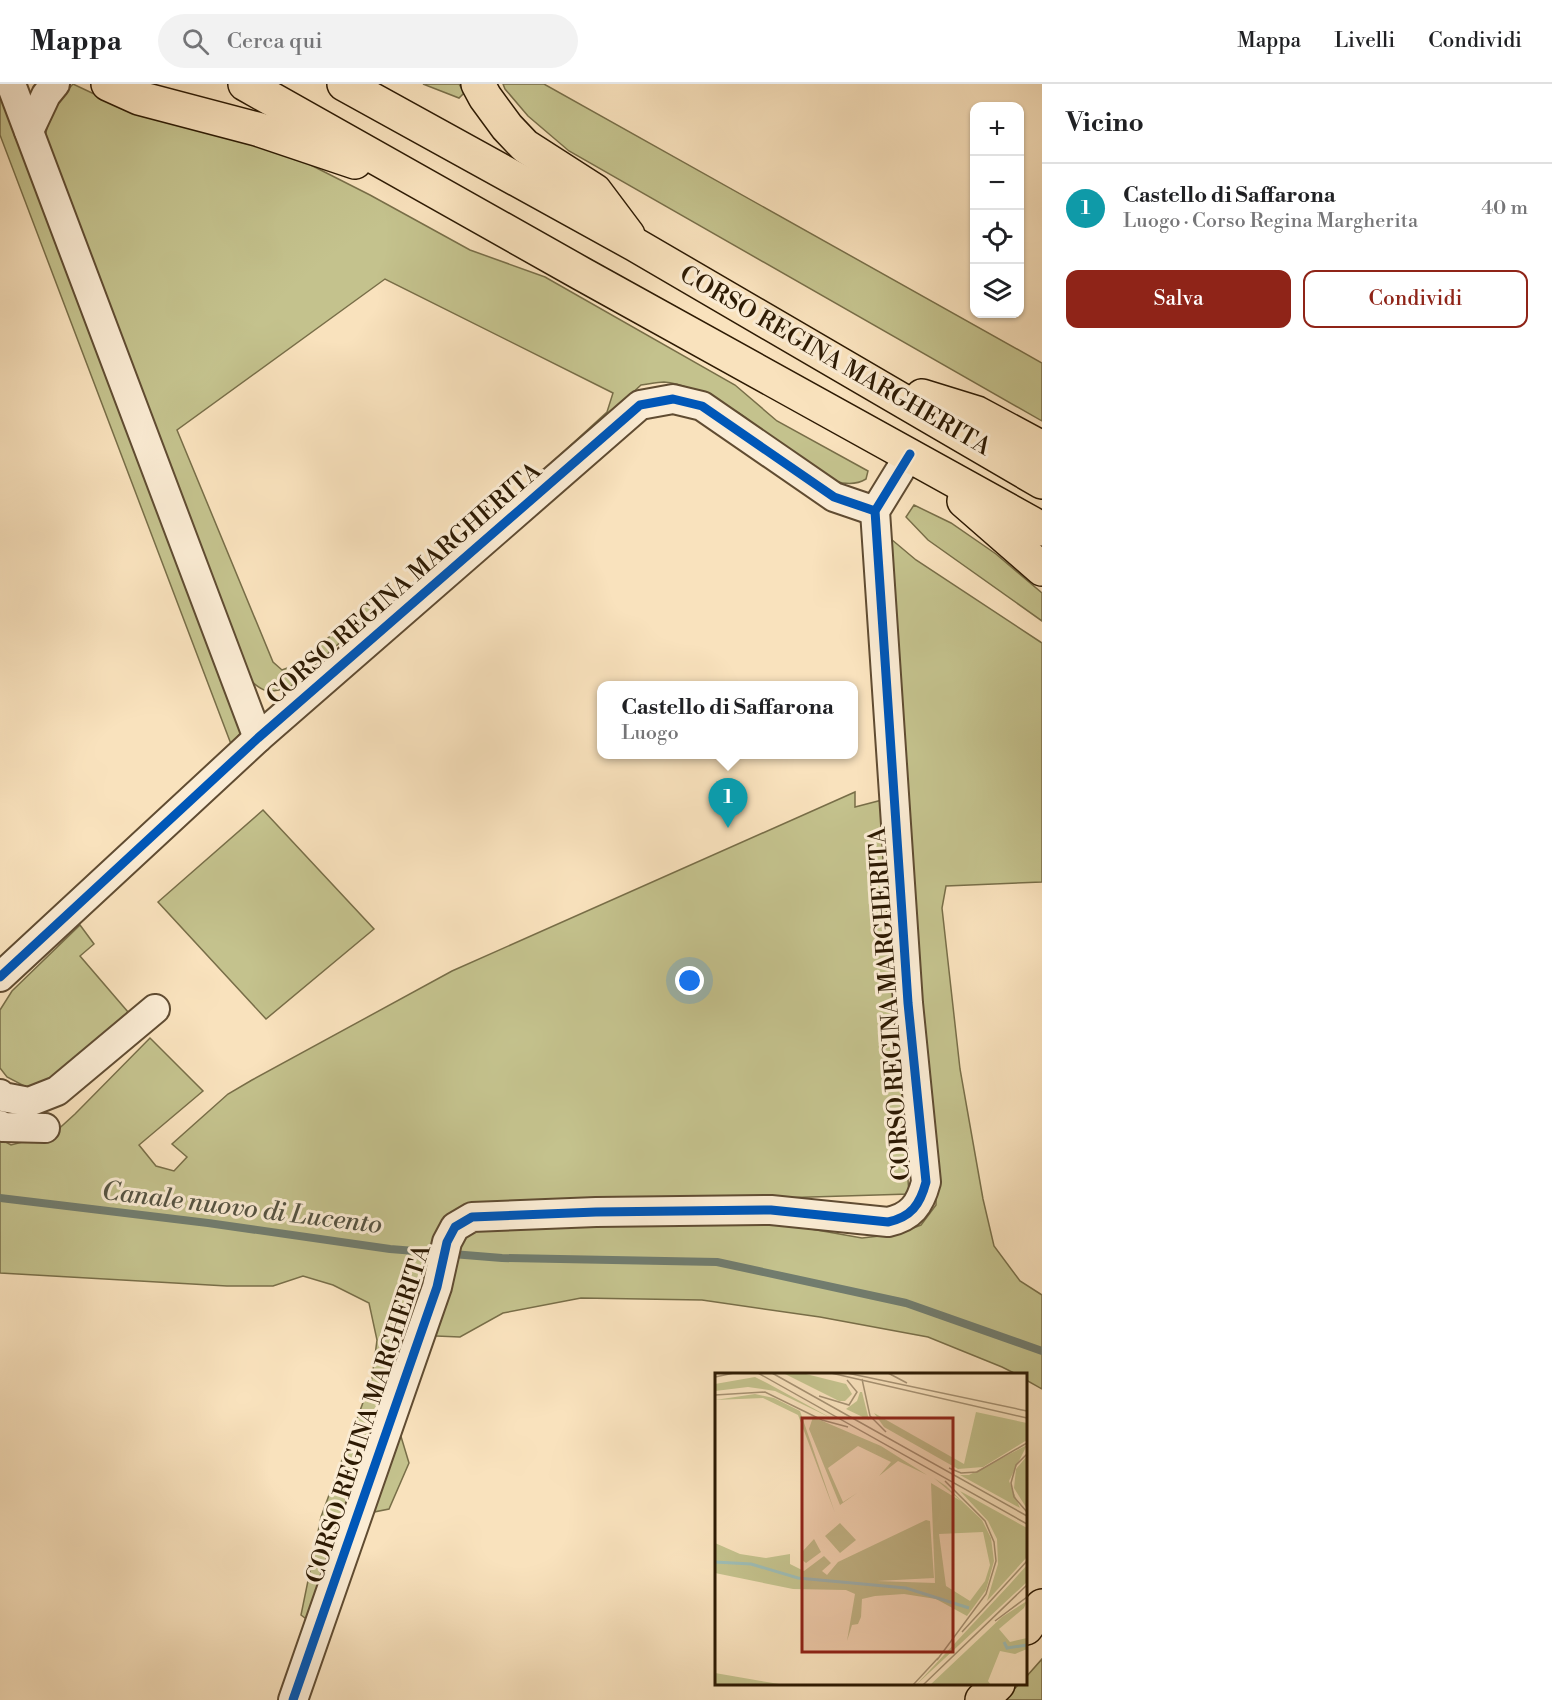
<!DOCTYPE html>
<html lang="it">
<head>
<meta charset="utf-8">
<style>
	:root { --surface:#fff; --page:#f2f2f2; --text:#202124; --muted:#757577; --line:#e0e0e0; --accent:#8f2418 }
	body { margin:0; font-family:"Libre Bodoni",serif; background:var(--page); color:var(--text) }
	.controls { position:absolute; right:18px; top:18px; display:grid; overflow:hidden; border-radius:12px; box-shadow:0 2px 4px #0004 }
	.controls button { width:54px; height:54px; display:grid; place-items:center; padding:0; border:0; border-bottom:2px solid var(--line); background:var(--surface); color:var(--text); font:30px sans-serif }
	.you { position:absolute; left:690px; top:897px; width:21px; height:21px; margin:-15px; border:4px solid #fff; border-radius:50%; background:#1a73e8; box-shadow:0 0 0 9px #1a73e833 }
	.badge { display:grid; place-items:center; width:39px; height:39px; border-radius:50%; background:var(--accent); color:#fff; font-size:20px; font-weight:700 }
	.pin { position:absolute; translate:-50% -50px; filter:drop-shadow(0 2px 3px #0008) }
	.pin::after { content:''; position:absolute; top:32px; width:21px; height:18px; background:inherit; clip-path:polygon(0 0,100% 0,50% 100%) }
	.popup { position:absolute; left:597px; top:597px; width:261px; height:78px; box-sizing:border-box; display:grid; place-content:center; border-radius:12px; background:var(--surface); filter:drop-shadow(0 2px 4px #0005); font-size:20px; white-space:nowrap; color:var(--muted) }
	.popup b { font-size:22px; color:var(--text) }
	.popup::after { content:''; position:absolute; left:50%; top:100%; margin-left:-12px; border:12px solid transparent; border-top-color:var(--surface) }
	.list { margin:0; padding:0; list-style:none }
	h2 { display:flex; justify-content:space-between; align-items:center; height:78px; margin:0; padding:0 24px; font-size:26px }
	h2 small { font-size:20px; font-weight:400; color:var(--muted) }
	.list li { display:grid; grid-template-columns:39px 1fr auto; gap:18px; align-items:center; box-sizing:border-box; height:90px; padding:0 24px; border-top:2px solid var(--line) }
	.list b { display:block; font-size:22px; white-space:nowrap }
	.list p { margin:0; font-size:20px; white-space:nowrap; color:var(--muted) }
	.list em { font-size:20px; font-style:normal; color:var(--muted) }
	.actions { display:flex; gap:12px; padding:18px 24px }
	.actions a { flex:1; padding:14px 0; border:2px solid var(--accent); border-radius:12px; text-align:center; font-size:21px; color:var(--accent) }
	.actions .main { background:var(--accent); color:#fff }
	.icon { flex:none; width:33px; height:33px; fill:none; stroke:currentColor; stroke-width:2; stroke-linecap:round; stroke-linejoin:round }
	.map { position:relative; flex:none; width:1042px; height:1616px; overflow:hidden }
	header { display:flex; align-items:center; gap:36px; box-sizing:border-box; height:84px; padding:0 30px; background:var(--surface); border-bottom:2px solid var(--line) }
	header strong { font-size:28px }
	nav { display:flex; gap:33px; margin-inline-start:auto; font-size:21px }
	.search { width:420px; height:54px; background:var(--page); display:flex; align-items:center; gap:15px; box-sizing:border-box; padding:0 21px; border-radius:33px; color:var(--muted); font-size:22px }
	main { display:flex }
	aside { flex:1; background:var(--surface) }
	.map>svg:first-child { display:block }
	.green { fill:#c4c28d; stroke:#786e48; stroke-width:1.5 }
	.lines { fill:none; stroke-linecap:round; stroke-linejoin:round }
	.stream { stroke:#717c6e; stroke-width:8 }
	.street-casing { stroke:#604c32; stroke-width:32 }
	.primary-casing { stroke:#2d1a03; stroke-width:36 }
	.street { stroke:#fbecd4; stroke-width:28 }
	.primary { stroke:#f9e2bd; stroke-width:33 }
	.cycleway-casing { stroke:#fbecd4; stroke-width:13 }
	.cycleway { stroke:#0057b8; stroke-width:9 }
	.labels { text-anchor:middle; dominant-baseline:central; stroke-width:6; stroke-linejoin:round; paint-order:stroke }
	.street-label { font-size:24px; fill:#2d1a03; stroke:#fbecd4 }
	.water-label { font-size:26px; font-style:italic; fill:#555342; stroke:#fbecd4 }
	.inset-river { fill:none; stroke:#9ebdb6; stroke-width:3 }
	.inset-road { fill:none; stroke:#a79273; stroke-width:1.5 }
	.view { fill:#8f2418; fill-opacity:0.15; stroke:#8f2418; stroke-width:3 }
	.inset-edge { fill:none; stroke:#2d1a03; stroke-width:3 }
</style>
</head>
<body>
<header>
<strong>Mappa</strong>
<div class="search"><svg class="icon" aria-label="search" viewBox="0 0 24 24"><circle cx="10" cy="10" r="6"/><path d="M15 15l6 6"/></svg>Cerca qui</div>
<nav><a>Mappa</a><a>Livelli</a><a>Condividi</a></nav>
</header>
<main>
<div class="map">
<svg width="1042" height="1616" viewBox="0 0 1042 1616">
	<rect width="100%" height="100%" fill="#f9e2bd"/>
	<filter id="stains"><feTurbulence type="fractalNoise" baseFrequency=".00333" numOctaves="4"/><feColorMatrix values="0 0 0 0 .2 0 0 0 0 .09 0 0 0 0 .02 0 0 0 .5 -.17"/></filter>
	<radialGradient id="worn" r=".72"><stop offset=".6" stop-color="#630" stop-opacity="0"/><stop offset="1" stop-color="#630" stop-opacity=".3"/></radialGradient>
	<g class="green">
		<polygon points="0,0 244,645 231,660 0,51"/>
		<path d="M73 0 124 24 291 71 370 111 470 166 545 193 735 301 777 337 868 387 866 395C828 418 768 346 737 328 718 317 686 299 664 298 657 298 649 300 641 301L529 405 526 402 607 328 613 309 385 195 177 346 273 578 282 586 298 580 374 514 381 522 290 603C268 610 263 609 247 593L45 53C49 31 58 16 73 0Z"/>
		<polygon points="423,0 459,0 464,9 459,14"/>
		<polygon points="503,0 544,0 1042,279 1042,337 569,67 528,32 505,5"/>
		<polygon points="914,421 951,439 996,470 1042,509 1042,537 928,456 906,433"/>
		<polygon points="891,455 916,476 1042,559 1042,798 946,802 942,824 960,985 983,1115 994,1162 1020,1197 1042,1211 1042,1305 1026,1296 1026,1290 1016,1290 1002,1283 928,1253 820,1233 702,1216 581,1214 503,1229 460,1253 412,1251 390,1316 409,1379 389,1425 349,1433 313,1540 301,1531 321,1433 372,1294 377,1256 369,1219 333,1201 303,1192 273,1202 227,1202 0,1189 0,1055 11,1061 53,1050 75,1030 150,954 203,1007 139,1061 156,1082 174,1087 187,1073 172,1060 228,1010 252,996 452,887 855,708 855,723 882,716 909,1110 521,1122 777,1139 862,1154 897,1150 921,1141 936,1121 936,1097 917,921"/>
		<polygon points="263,726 374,845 266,935 158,818"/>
		<polygon points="80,841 94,860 80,872 128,928 45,1001 28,1004 7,993 0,984 0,926 12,907"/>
		<polygon points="1042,1575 1042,1616 1004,1616 1019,1600 1026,1600 1026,1593"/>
	</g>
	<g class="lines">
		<polyline class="stream" points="0,1114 208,1139 390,1165 502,1174 717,1178 906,1219 1042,1267"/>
		<defs>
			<g id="street">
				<polyline points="11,0 258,654"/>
				<polyline points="29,47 46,11 55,0"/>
				<polyline points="0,893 258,654 640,321 673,315 702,322 834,413 875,427"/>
				<polyline points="0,1010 3,1013 29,1018 57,1007 155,925"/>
				<polyline points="0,1041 3,1043 45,1044"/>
				<path d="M293 1616 437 1203 447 1158 455 1143 472 1133 596 1128 771 1126 888 1138C911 1133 920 1121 926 1098L908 919 875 427 910 370"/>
			</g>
			<g id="primary">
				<polyline points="108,0 139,14 257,45 355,78"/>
				<polyline points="245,0 582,190 1042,445"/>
				<polyline points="344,0 634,160 1042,398"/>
				<polyline points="478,0 485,13 507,43 525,62 595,107 628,151"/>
				<polyline points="922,312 977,329 1042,364"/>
				<polyline points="964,417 1042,485"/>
				<polyline points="1026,1544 1042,1522"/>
				<polyline points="982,1616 998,1600"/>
			</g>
		</defs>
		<use href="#street" class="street-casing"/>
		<use href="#primary" class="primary-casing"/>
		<use href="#street" class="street"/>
		<use href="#primary" class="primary"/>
		<defs>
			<g id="cycleway">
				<polyline points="0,893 258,654 640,321 673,315 702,322 834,413 875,427"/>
				<path d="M293 1616 437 1203 447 1158 455 1143 472 1133 596 1128 771 1126 888 1138C911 1133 920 1121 926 1098L908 919 875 427 910 370"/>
			</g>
		</defs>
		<use href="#cycleway" class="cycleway-casing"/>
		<use href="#cycleway" class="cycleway"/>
	</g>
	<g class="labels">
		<g class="street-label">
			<text transform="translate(835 277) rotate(30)">CORSO REGINA MARGHERITA</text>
			<text transform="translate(404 500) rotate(-41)">CORSO REGINA MARGHERITA</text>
			<text transform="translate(890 920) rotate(-94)">CORSO REGINA MARGHERITA</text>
			<text transform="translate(369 1330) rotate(-72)">CORSO REGINA MARGHERITA</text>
		</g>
		<g class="water-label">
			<text transform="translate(242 1124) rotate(7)">Canale nuovo di Lucento</text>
		</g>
	</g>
	<g transform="translate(715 1289)">
		<rect width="312" height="312" fill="#f9e2bd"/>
		<path d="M68 0H87L131 11 137 21 130 28H124ZM40 4 52 10 116 45 60 18 33 14 0 18V11ZM145 19H147L154 47 131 36 142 28ZM40 21 59 25 85 38 120 140 83 42 48 25 0 27ZM261 39 312 50V67L268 94 243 96 169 54 159 40 249 91ZM98 44 166 73 212 102 183 88 164 103 176 89 143 73 113 95 128 129 142 120 125 132 94 56ZM312 72 294 108 305 135 245 102H254ZM312 83V136L299 115 301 96ZM219 105 231 113 267 147 276 165 279 188 271 217 252 243 221 226 189 221 160 223 147 226 146 244 143 251 137 252 132 268 140 221 131 217 78 216 0 200V170L25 181 51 185 75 181V191L89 198 109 183 116 190 107 198 112 202 123 189 211 147 215 148 219 205 162 208 220 210 216 110 246 128ZM268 159 275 192 270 208 255 228 231 213 224 161ZM245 118 312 155V184L272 228 283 191 282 166 273 148ZM125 150 141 167 125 180 110 163ZM99 166 106 179 91 190 86 186 87 179ZM312 192V209L201 312 295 211ZM312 228 309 235 284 256 295 269 312 265V276L300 281 285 278 273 308 276 312H215L287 244ZM0 300 52 309 70 312H0Z" fill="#c4c28d" fill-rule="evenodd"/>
		<path class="inset-river" d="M0 189 36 191 83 205 191 215 254 235M289 269 292 275 312 272"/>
		<path class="inset-road" d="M43 0 312 151M57 0 312 143M116 0 312 45M132 0 312 38M173 0 192 10M0 4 19 0M147 6 155 43 171 59M0 22 50 19 107 47 133 54M104 23 134 32 142 19 132 7M312 81 301 92 296 110 299 124 312 139M234 95 246 100 262 99 312 70M280 248 312 224M247 259 312 188M222 287 271 221 281 188 279 169 270 148 230 108M198 312 223 285M208 312 312 212"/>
		<path class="view" d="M87 45H238V279H87Z"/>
		<rect width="312" height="312" class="inset-edge"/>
	</g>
	<rect width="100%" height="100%" filter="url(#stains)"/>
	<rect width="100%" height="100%" fill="url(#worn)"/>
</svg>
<div class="controls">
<button>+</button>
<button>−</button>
<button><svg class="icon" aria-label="locate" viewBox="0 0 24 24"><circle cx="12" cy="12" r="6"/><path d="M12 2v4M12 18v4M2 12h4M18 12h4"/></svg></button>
<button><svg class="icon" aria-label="layers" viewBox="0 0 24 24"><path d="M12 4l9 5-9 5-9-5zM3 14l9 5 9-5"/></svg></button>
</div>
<div class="you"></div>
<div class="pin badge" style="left:728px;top:744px;background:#0f9aa8">1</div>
<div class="popup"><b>Castello di Saffarona</b>Luogo</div>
</div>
<aside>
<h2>Vicino<small></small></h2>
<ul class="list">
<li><span class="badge" style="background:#0f9aa8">1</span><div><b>Castello di Saffarona</b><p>Luogo · Corso Regina Margherita</p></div><em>40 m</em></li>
</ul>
<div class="actions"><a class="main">Salva</a><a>Condividi</a></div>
</aside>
</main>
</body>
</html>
